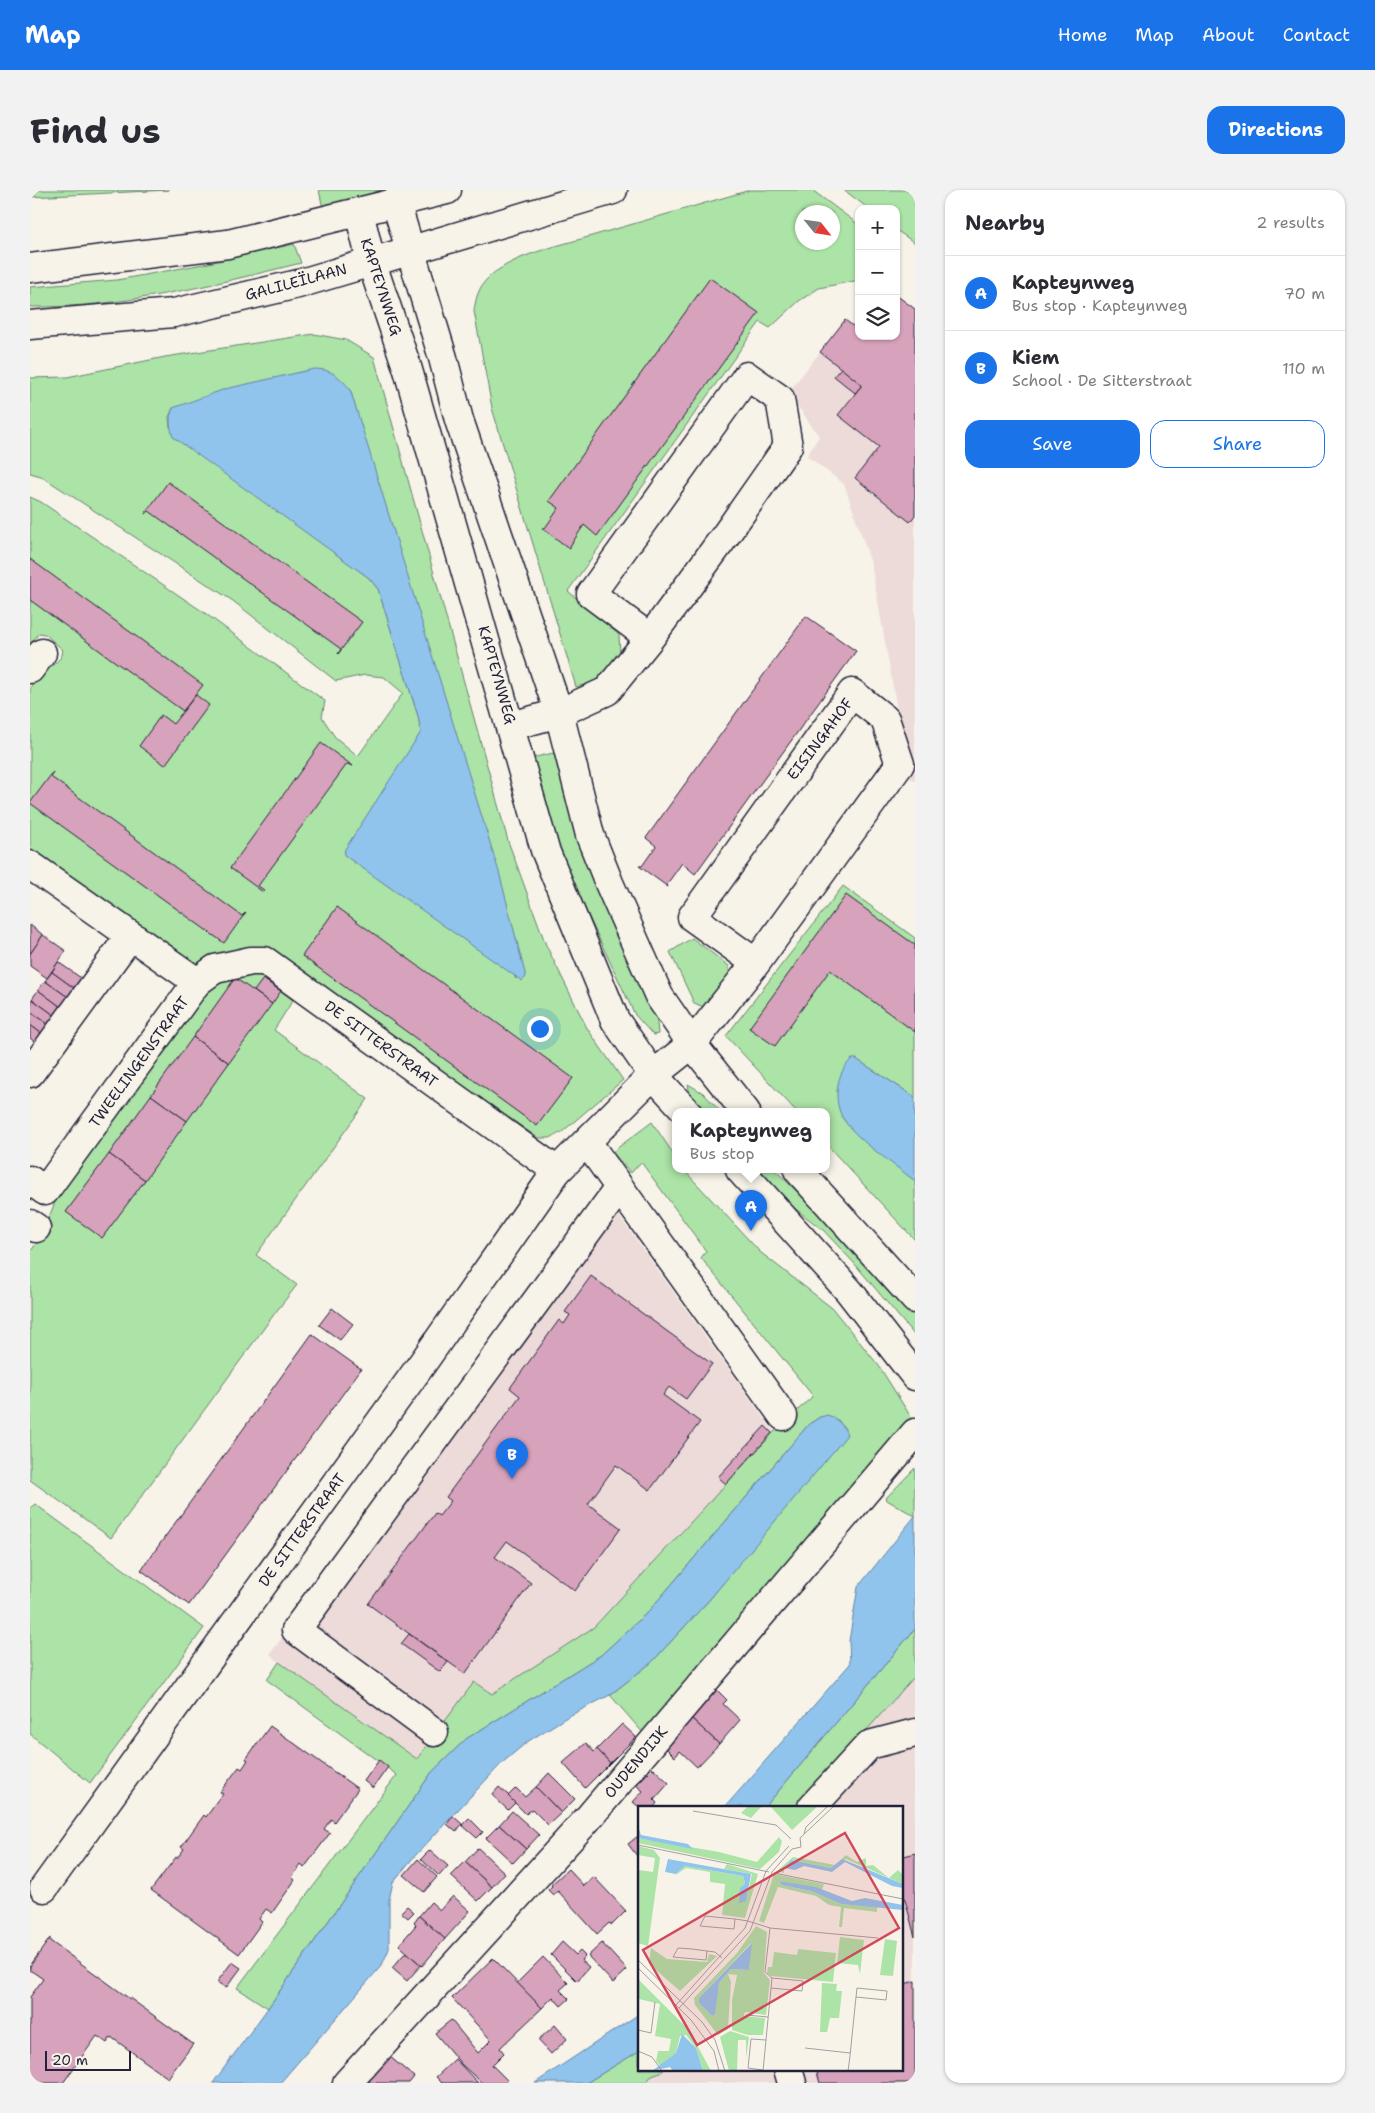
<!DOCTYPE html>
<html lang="en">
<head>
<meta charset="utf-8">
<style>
	:root { --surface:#fff; --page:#f2f2f3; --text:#2b2b33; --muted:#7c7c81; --line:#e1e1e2; --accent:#1a73e8 }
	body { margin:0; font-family:"Shantell Sans",sans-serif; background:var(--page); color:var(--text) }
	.controls { position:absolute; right:15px; top:15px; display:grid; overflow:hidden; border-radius:10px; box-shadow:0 1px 4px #0004 }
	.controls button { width:45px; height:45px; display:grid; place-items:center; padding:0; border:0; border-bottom:1px solid var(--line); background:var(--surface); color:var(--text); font:25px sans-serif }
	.compass { position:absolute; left:765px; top:15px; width:45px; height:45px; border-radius:50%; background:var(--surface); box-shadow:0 1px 4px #0004; rotate:120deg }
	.scale { position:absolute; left:15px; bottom:12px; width:86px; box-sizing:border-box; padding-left:5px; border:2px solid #22223b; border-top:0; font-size:14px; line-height:18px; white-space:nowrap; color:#22223b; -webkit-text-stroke:4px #f7f3e8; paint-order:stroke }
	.you { position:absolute; left:509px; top:838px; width:18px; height:18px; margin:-12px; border:4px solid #fff; border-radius:50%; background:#1a73e8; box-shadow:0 0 0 8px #1a73e833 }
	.badge { display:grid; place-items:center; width:32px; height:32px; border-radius:50%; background:var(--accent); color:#fff; font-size:16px; font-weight:700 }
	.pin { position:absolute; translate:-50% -41px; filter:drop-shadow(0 1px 2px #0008) }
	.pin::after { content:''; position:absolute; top:26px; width:18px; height:15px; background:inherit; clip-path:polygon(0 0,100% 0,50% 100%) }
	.popup { position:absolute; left:642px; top:918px; width:158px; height:65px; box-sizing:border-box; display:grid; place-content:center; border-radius:10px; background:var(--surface); filter:drop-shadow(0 1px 4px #0005); font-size:16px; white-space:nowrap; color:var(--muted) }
	.popup b { font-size:19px; color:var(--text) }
	.popup::after { content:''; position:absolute; left:50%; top:100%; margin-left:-10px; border:10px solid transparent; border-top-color:var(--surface) }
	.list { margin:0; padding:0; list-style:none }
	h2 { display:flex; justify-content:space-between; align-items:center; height:65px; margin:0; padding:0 20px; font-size:21px }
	h2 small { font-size:16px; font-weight:400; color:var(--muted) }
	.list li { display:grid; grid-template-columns:32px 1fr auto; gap:15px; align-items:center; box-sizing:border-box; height:75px; padding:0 20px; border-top:1px solid var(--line) }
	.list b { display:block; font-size:19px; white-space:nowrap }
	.list p { margin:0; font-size:16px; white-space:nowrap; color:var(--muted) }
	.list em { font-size:16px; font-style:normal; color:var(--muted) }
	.actions { display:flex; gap:10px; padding:15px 20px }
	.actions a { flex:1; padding:11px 0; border:1px solid var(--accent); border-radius:15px; text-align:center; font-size:18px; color:var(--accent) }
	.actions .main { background:var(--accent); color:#fff }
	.icon { flex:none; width:28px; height:28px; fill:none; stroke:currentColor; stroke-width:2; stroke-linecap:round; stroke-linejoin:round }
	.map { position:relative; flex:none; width:885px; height:1893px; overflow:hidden; border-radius:15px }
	header { display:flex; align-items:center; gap:30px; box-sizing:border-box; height:70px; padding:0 25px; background:var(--accent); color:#fff }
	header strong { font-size:24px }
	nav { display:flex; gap:28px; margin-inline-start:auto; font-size:18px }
	.intro { display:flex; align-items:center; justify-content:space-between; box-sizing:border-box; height:120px; padding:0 30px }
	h1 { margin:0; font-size:35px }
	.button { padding:12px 22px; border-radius:15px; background:var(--accent); color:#fff; font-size:18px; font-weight:700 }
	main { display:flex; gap:30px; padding:0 30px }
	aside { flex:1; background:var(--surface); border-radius:15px; box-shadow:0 1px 4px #0004 }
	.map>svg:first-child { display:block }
	.built { fill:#eddbda }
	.green { fill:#ace3a6; stroke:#678270; fill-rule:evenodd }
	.water { fill:#90c4ed; stroke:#6483a6 }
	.building { fill:#d7a2bb; stroke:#22223b }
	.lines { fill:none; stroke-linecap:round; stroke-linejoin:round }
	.minor-casing { stroke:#22223b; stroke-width:31 }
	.minor { stroke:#f7f3e8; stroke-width:28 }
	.labels { text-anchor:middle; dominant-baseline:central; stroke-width:5; stroke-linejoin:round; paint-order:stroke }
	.street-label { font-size:15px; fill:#22223b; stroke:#f7f3e8 }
	.inset-road { fill:none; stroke:#a29fa3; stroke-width:1 }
	.view { fill:#d1495b; fill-opacity:0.15; stroke:#d1495b; stroke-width:2.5 }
	.inset-edge { fill:none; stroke:#22223b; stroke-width:2.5 }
</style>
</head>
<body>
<header>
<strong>Map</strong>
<nav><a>Home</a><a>Map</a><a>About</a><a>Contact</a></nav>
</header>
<div class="intro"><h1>Find us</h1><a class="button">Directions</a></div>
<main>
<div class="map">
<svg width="885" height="1893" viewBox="0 0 885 1893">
	<rect width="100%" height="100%" fill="#f7f3e8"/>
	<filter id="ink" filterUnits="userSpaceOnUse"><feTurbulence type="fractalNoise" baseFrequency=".02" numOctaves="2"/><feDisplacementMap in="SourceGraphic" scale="10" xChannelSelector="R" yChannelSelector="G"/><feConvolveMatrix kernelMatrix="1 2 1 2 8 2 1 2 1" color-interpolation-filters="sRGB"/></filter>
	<g filter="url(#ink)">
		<g class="built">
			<polygon points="866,105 885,119 885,591 879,587 841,373 814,294 777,266 789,246 758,203 815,130 827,139 829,138 829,146 866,146"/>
			<polygon points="574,1005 744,1242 564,1437 462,1504 444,1492 387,1569 249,1472 240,1464"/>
			<polygon points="885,1486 885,1893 616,1893 622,1885 633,1881 633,1879 871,1879 871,1617 768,1617"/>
		</g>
		<g class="green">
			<polygon points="0,0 139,0 0,7"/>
			<polygon points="289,0 352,0 293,19"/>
			<path d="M720 0H782L829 35V90L789 98 769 111 740 138 730 132 538 401 589 445 590 462 581 478 563 493 546 497 462 218 444 121C446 104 451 92 465 82 493 62 532 55 565 45 617 30 668 15 720 0ZM772 22H802V52H772Z"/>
			<polygon points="814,0 885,0 885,53 866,40 866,19 839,19"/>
			<path d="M264 54 271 73C182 95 91 118 0 117V97L87 90 179 73Z"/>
			<path d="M284 144 316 150 344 167 478 651 516 755 557 838 593 890 532 942 520 948H508L256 772 232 758 161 775 0 657V498C3 493 7 488 10 484 18 476 32 473 33 460L15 444 9 443 0 455V307L11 312 172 421 295 511 292 527 305 547 328 566 373 503 354 487 335 485 306 491 203 411 11 286 0 283V188L37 187 135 167ZM320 199 486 789 384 554 391 542 388 526 348 399 339 388 140 237 139 227 143 218Z"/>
			<polygon points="528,562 626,821 628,844 623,845 605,825 525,655 501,568"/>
			<polygon points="813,696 885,748 885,907 826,869 807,901 813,929 830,946 885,991 885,1050 796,954 796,922 767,922 696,846"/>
			<polygon points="662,748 699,776 699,785 676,818 664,813 640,762"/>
			<polygon points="224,781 263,810 244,840 338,909 226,1065 267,1095 245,1123 81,1348 0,1290 0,1062 10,1049 28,1005 178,796"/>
			<polygon points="658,894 673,903 691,922 669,922 661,909"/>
			<polygon points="622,932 646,968 646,980 654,980 730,1062 802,1118 849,1176 884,1232 614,1544 580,1505 622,1472 680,1409 815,1239 808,1230 790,1227 779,1234 618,1422 571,1465 436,1549 402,1582 238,1818 207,1798 367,1585 237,1490 249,1472 387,1569 444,1492 462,1504 564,1437 744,1242 783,1206 671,1068 676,1061 611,972 601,983 582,962"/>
			<polygon points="722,980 745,980 794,1028 885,1111 885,1146 824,1073 793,1040 755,1011"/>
			<polygon points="885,1278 885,1326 855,1309"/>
			<polygon points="5,1314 174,1438 60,1593 0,1544 0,1318"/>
			<polygon points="885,1439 885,1486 768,1617 735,1617"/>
			<polygon points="609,1861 609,1879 633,1879 633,1881 622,1885 616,1893 556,1893"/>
		</g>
		<g class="water">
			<path d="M284 179C301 179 309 186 320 199L469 682 496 787 492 791 314 665 315 659 391 542 388 526 348 399 339 388 143 247C140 236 138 229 143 218L195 199Z"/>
			<path d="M822 869H826L885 907V991C865 975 828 951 814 930 802 912 806 882 822 869Z"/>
			<path d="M798 1225C808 1230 814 1235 817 1245L680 1409 622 1472 580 1505 537 1527 497 1552 472 1573 383 1668 363 1692 359 1710V1759L352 1775 250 1893H183L238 1818 402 1582 436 1549 571 1465 618 1422 779 1234 790 1227Z"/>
			<polygon points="885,1326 885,1439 735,1617 695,1617 820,1474 819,1451 828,1397"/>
			<polygon points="609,1824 609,1861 556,1893 505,1893"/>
		</g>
		<g class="building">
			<polygon points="680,88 729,123 567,346 554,335 540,356 540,359 512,338 515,338 529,318 519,311"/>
			<polygon points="866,105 885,119 885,325 880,332 825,288 849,257 808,225 832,195 790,162 815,130 827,139 829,138 829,146 866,146"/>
			<polygon points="811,178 832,195 825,203 804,186"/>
			<polygon points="138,292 332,432 308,464 311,459 119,321 115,324"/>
			<polygon points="0,369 173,495 153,521 0,410"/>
			<polygon points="776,426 826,461 665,684 652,673 637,694 638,697 609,676 612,676 626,656 616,648"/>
			<polygon points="166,505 179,515 135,575 109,556 131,525 143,534"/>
			<polygon points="291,553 323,576 317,574 228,696 234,700 233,702 200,678"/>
			<polygon points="23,582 21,587 212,726 216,722 194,753 0,613"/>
			<polygon points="816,705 885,755 885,842 800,780 745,856 719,838"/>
			<polygon points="307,717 543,888 507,936 272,766"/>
			<polygon points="0,735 13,745 0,764"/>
			<polygon points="13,745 36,761 17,788 0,776 0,764"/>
			<polygon points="28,772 51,788 44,798 22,782"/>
			<polygon points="22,782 44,798 38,807 15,791"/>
			<polygon points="205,788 242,814 199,873 163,847"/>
			<polygon points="233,789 251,801 242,814 224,801"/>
			<polygon points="15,791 38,807 31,817 8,800"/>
			<polygon points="8,800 31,817 24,825 2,809"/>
			<polygon points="2,809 24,825 18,834 0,821"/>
			<polygon points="0,821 18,834 11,843 0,835"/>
			<polygon points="0,835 11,843 5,852 0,848"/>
			<polygon points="163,847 199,873 157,931 121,905"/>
			<polygon points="121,905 157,931 115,990 79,964"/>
			<polygon points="79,964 115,990 72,1048 36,1022"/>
			<polygon points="561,1086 682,1174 656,1209 639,1197 633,1205 670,1232 620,1300 586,1275 558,1314 591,1338 545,1401 477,1351 465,1367 501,1393 435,1484 338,1414 405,1323 409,1326 421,1311 416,1307 490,1206 480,1198 529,1130 534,1134 540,1125 535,1122"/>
			<polygon points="302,1118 323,1134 310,1150 289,1135"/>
			<polygon points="282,1144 331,1179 159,1415 111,1380"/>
			<polygon points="735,1236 742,1243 696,1294 688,1287"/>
			<polygon points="379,1444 418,1472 410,1482 371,1454"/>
			<polygon points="687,1500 697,1510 693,1514 710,1530 689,1554 661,1528"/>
			<polygon points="661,1528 689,1554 667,1577 650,1561 645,1567 636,1558"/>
			<polygon points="592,1534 606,1547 580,1573 567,1559"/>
			<polygon points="240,1536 328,1599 304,1632 301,1629 294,1639 300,1643 274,1678 271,1675 262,1687 265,1690 242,1723 236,1719 229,1729 232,1732 209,1764 121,1700 146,1667 147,1668 154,1659 151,1657 174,1625 176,1627 193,1604 190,1602 209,1577 212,1579 218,1570 216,1569"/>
			<polygon points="556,1553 564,1562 567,1559 580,1573 555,1598 533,1573"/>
			<polygon points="349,1570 358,1577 343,1598 334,1591"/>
			<polygon points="623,1578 639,1593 624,1610 627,1613 624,1617 609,1617 603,1612 613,1601 606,1595"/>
			<polygon points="519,1583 545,1609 531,1623 506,1597"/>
			<polygon points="469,1597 486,1612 478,1620 462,1605"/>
			<polygon points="506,1597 531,1623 518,1635 502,1619 496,1624 478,1606 486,1598 495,1607"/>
			<polygon points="482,1621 509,1645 496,1659 469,1635"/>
			<polygon points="423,1626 432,1634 426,1642 417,1634"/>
			<polygon points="439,1628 453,1642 447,1648 432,1635"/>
			<polygon points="469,1635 496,1659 483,1673 456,1648"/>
			<polygon points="608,1646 609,1665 607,1666 598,1654"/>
			<polygon points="448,1658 475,1683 462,1697 435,1672"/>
			<polygon points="400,1660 418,1676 409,1686 391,1669"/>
			<polygon points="885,1663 885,1747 871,1695 871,1667"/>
			<polygon points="388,1669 407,1687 394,1702 374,1685"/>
			<polygon points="435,1672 462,1697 448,1711 421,1686"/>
			<polygon points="538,1679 554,1696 564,1687 596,1721 582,1735 579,1733 567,1744 528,1701 523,1705 518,1700 522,1696 521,1695"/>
			<polygon points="423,1706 440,1721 415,1749 389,1726 401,1712 410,1720"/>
			<polygon points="377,1716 384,1722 378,1728 371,1722"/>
			<polygon points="389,1726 415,1749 392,1776 369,1755 386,1735 384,1733"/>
			<polygon points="20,1748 20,1751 100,1809 102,1808 101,1809 163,1854 138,1888 81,1847 77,1853 67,1846 33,1893 0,1893 0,1807 13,1789 0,1780 0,1776"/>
			<polygon points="532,1752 546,1765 550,1761 555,1766 551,1770 559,1777 547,1791 521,1765"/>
			<polygon points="572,1753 597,1780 583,1793 558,1766"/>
			<polygon points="376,1762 391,1775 377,1791 362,1778"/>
			<polygon points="513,1767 538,1793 530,1800 539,1809 531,1816 523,1807 512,1818 487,1793"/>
			<polygon points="463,1768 512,1818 470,1858 474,1863 462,1875 478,1891 476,1893 452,1893 432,1875 405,1843 421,1830 448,1863 461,1850 422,1808"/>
			<polygon points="202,1772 211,1778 196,1798 187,1792"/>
			<polygon points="885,1791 885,1893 790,1893 786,1879 871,1879 871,1795"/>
			<polygon points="525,1835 537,1849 521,1864 508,1850"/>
			<polygon points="359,1866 384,1887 379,1893 341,1893 338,1890"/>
			<polygon points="425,1869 448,1893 412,1893 406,1887"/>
		</g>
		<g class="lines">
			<defs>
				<g id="minor">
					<polyline points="366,13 413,168 429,230 529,523 560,645 579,693 629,806 662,854 716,922"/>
					<polyline points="329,22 341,71 378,180 515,660 585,830 623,885 657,922"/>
					<polyline points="0,78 198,54 417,0"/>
					<polyline points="0,135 144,123 268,94 583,0"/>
					<polyline points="0,479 12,463"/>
					<polyline points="481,536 529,523 577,501 620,448 695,346 758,256 750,209 717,186 561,404 620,448"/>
					<polyline points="0,675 167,792 15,1001 0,990"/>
					<polyline points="167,792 185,779 221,771 235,771 527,981"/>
					<polyline points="0,883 100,746"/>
					<polyline points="557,952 753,1226"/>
					<polyline points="710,980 819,1101 885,1186"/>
					<polyline points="768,980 885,1109"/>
					<polyline points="0,1034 6,1038"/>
					<polyline points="404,1542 266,1440 589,998"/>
					<polyline points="782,1617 839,1555 885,1543"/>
					<polyline points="14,1698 394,1171 527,981 623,885 662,854 726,773 870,574 855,529 822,503 662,727 726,773"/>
					<polyline points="758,1879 762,1893"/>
					<polyline points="317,1893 555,1632 885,1243"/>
				</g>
			</defs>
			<use href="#minor" class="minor-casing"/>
			<use href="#minor" class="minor"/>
		</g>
	</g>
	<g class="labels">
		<g class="street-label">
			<text transform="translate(266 92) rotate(-15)">GALILEÏLAAN</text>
			<text transform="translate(351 97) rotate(72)">KAPTEYNWEG</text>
			<text transform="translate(467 485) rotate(74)">KAPTEYNWEG</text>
			<text transform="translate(790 549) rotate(-53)">EISINGAHOF</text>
			<text transform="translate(351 854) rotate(36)">DE SITTERSTRAAT</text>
			<text transform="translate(109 872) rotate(-54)">TWEELINGENSTRAAT</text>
			<text transform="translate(272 1340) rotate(-54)">DE SITTERSTRAAT</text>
			<text transform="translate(606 1572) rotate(-50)">OUDENDIJK</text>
		</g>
	</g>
	<g transform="translate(608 1616)">
		<rect width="265" height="265" fill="#f7f3e8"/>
		<path d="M110 0H124L113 12 103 7ZM132 0H180L154 24ZM141 31 144 35 141 46 122 63 0 37V32L81 46 119 56ZM0 40 16 44 22 52 10 140 0 137V64L15 66 17 52 0 49ZM208 49 219 56 228 52V60L235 59 251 72 260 64 265 69V78L208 53 193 62 153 54 146 62V67L139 65 155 51 197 59ZM89 58 120 68 107 112 84 109 87 78 72 76V66L48 62 36 70 47 60 105 70 107 77 103 81 108 94 114 68 86 63ZM136 68 186 78 184 84 142 75 143 79 173 85 203 98 239 101V106L206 102 204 121H201L203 101 191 99 178 90 140 81 126 117 121 115ZM118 120 129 126 126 167 132 174 128 209 107 206 106 210 127 212 125 229H110L94 224V194L99 169 90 168 93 176 90 223 80 229 57 199 56 192 99 147ZM113 137 111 164 93 163 81 177 74 210 61 197V192ZM202 131 226 134 222 168 220 159 199 157ZM247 133 259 135 255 170 242 169ZM13 142 29 153 69 156 71 148 79 150 42 185 11 158ZM160 143 198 147 195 176 133 170 129 167 130 161H134L136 146 159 149ZM0 173 51 224 73 265H65L58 242 48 229 42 230 38 247 22 260 18 255 20 245H31L33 233 17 230 22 198 1 193ZM184 177 199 178 198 185H204L201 212H192L189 226H182ZM92 225 111 231 108 252V234H100L99 265H91L82 231Z" fill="#ace3a6" fill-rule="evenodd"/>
		<path d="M0 20 3 29 50 38 55 43 0 32ZM30 53 113 68 108 95 101 97 102 82 107 77 105 70 47 60 38 68 27 66ZM204 53 265 78V82L254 80 207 56 194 66 166 60 157 64 146 62 153 54 193 62ZM142 75 178 81 214 95 227 92 265 99V104L203 98 173 85 143 79ZM114 137 111 164 93 163 81 177 77 208 74 210 61 197V192ZM44 228 58 242 65 265H35L32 261 14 265 38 247Z" fill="#90c4ed"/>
		<path class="inset-road" d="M55 5 138 19 153 33M166 28 168 21 190 0M162 32 196 0M0 39 131 66M154 43 163 41 162 32M136 67 265 93M97 113 96 123 62 120 67 110 97 113 110 115 132 122 240 132M132 122 127 166 134 172M69 145 68 154 35 151 40 142 54 143 69 145 77 146 84 152M0 154 64 216 77 234 87 265M0 162 53 214 76 245 81 265M38 199 107 122 128 65 151 40M41 202 112 125 134 66 154 43M108 209 130 211M0 224 13 227 17 196M167 242 212 247M0 245 14 251 24 265M125 264 110 262 113 233 128 234M125 265 134 172 165 175 164 185 133 182M210 265 212 250 218 191 219 182 249 185 248 194 218 191"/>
		<path class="view" d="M207 27 261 122 59 239 5 144Z"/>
		<rect width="265" height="265" class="inset-edge"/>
	</g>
</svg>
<div class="controls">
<button>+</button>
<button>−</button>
<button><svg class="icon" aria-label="layers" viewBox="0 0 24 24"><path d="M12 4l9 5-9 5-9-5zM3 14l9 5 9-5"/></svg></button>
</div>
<svg class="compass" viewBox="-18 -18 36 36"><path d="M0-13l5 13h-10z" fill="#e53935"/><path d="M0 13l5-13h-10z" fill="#7c7c81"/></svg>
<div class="scale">20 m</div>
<div class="you"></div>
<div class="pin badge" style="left:721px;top:1041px">A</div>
<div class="popup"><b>Kapteynweg</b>Bus stop</div>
<div class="pin badge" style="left:482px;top:1289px">B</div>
</div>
<aside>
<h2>Nearby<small>2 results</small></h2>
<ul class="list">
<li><span class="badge">A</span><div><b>Kapteynweg</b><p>Bus stop · Kapteynweg</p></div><em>70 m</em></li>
<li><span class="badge">B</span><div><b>Kiem</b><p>School · De Sitterstraat</p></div><em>110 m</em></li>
</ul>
<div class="actions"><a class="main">Save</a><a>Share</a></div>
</aside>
</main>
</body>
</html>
